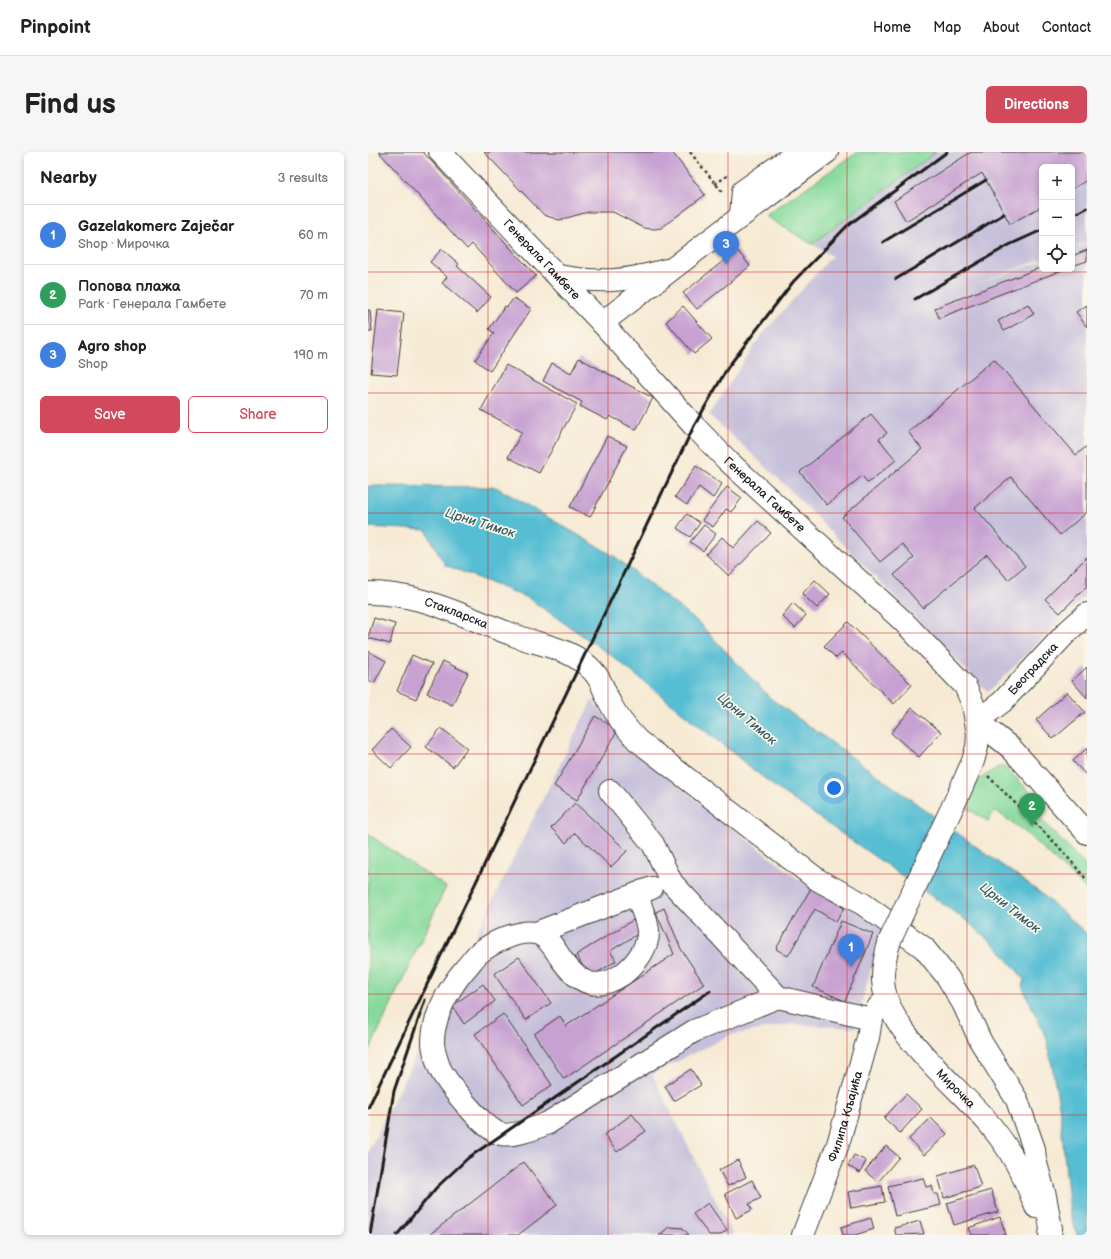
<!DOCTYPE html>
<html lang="en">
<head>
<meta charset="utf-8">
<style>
	:root { --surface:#fff; --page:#f6f6f6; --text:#222; --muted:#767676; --line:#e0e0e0; --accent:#d1495b }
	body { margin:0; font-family:"Balsamiq Sans",sans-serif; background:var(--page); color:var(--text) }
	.controls { position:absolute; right:12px; top:12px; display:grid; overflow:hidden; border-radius:6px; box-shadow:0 2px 6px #0003 }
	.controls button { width:36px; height:36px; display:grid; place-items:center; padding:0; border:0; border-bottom:1px solid var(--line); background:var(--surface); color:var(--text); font:20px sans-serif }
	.you { position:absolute; left:466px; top:636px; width:14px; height:14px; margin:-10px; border:3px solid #fff; border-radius:50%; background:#1a73e8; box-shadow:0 0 0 6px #1a73e833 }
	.badge { display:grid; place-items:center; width:26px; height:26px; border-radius:50%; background:var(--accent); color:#fff; font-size:13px; font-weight:700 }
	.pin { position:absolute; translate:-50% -33px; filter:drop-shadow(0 1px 2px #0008) }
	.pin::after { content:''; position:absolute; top:21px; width:14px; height:12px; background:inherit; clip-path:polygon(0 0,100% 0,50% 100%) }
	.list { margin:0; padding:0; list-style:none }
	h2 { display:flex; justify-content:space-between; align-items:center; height:52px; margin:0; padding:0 16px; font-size:17px }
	h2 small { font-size:13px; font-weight:400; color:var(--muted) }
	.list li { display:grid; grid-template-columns:26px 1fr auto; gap:12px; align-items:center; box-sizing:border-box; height:60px; padding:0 16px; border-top:1px solid var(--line) }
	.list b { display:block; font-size:15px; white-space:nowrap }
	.list p { margin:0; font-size:13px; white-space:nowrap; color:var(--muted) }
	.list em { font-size:13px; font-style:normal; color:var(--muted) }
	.actions { display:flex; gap:8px; padding:12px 16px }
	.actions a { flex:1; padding:9px 0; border:1px solid var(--accent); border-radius:6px; text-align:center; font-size:14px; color:var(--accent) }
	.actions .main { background:var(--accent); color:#fff }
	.icon { flex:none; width:22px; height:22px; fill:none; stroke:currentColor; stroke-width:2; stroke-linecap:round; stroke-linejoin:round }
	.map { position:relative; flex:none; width:719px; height:1083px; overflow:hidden; border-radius:6px }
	header { display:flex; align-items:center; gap:24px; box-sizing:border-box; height:56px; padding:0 20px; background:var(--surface); border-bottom:1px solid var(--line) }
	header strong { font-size:19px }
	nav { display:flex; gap:22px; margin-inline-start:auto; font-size:14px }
	.intro { display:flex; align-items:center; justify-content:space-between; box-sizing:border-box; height:96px; padding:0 24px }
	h1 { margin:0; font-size:28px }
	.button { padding:10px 18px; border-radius:6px; background:var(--accent); color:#fff; font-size:14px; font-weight:700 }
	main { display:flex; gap:24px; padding:0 24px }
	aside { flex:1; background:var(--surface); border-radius:6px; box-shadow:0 2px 6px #0003 }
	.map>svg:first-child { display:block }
	.industrial { fill:#c6c0da }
	.green { fill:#86da9c; stroke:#517b5c }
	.water { fill:#56bed3; stroke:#396d78 }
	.building { fill:#c7a1d2 }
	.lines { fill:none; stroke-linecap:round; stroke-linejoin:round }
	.minor-casing { stroke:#3d3b38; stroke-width:24 }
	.path { stroke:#3d3b38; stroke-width:2.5; stroke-dasharray:3 3; stroke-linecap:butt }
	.minor { stroke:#fff; stroke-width:22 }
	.rail { stroke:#1c1c1c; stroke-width:3 }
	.minor-bridge-casing { stroke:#3d3b38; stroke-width:24; stroke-linecap:butt }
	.minor-bridge { stroke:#fff; stroke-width:22 }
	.grid { fill:none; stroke:#d62828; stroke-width:1; stroke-opacity:0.55 }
	.labels { text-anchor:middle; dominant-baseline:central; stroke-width:3.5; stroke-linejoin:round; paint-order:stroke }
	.street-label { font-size:12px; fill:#1c1c1c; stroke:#fbf7ec }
	.water-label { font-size:13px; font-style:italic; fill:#335d65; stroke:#fbf7ec }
</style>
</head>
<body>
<header>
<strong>Pinpoint</strong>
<nav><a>Home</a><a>Map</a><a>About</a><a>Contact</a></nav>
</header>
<div class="intro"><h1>Find us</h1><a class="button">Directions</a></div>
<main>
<aside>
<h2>Nearby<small>3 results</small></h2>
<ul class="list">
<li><span class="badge" style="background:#3f7fe0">1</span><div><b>Gazelakomerc Zaječar</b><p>Shop · Мирочка</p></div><em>60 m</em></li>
<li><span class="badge" style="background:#2e9e5b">2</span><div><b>Попова плажа</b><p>Park · Генерала Гамбете</p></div><em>70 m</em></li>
<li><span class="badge" style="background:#3f7fe0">3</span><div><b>Agro shop</b><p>Shop</p></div><em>190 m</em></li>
</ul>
<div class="actions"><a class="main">Save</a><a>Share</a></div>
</aside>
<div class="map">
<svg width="719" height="1083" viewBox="0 0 719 1083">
	<rect width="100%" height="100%" fill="#fbf7ec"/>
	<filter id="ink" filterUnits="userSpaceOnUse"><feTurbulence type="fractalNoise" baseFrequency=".025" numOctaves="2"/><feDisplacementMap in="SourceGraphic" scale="8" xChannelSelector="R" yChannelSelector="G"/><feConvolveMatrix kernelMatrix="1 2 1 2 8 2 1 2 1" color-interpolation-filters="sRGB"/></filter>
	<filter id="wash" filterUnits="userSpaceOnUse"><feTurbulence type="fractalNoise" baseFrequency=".012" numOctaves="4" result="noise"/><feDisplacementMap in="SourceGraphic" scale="16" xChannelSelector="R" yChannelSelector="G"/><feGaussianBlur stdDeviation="0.9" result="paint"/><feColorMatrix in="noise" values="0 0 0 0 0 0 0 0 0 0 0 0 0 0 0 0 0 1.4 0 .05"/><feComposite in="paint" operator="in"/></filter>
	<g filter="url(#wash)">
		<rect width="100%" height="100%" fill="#f6ead4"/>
		<g class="industrial">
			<polygon points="568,0 719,0 719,90 704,96 704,15 674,15 674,107 604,134 674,109 674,117 704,117 704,97 719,92 719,442 620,540 410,326 341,263 393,184 464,104 444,92"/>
			<polygon points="224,548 267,600 430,727 489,758 514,777 487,876 425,872 362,883 284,922 365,1083 0,1083 0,1000"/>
		</g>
		<g class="green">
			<polygon points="490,0 568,0 444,92 397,64"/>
			<polygon points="630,615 636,615 662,640 655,649 719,715 719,738 657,680 627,658 620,669 596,654 610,628"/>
			<polygon points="0,682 78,735 0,901"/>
		</g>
		<polygon class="water" points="0,334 128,335 246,404 331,471 402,546 674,742 719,782 719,1083 709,1083 702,1060 691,952 679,887 654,834 656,827 630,796 599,769 407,635 244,504 160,446 77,413 58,378 0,375"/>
		<g id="blocks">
			<g class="building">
				<polygon points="11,0 55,0 168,124 148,141 104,92 99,97"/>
				<polygon points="116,0 304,0 337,43 293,76 287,77 276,76 245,60 220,60 191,68 176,63"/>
				<polygon points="603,0 719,0 719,28 704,37 704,15 674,15 674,54 642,72 614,21 538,69 526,49"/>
				<polygon points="74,97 91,112 89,114 123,145 109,161 74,131 79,125 62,110"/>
				<polygon points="369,98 382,114 329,157 315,141"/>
				<polygon points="719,98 719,109 704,114 704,104"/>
				<polygon points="674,115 674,117 697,117 571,166 567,156"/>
				<polygon points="146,146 163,157 122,219 107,208 126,181 121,177 137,154 139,155"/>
				<polygon points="660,152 666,162 636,179 630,169"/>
				<polygon points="719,153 719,175 708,160"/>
				<polygon points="315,154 344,187 326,202 298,170"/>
				<polygon points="0,158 2,158 4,179 0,179"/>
				<polygon points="10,158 36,161 29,223 3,221"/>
				<polygon points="211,206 285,246 268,278 242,264 239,268 212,254 214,250 175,229 184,211 203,221"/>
				<polygon points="626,207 708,303 719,294 719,360 692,383 643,325 607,356 657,414 640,428 619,402 555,456 526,423 546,406 534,392 512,410 474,365 554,297 540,280"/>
				<polygon points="138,213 209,252 171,321 140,305 154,280 113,258"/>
				<polygon points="503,262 519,281 511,287 528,308 500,331 494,324 459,353 432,320"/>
				<polygon points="239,284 259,294 222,365 202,355"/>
				<polygon points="328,314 354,332 345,346 331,335 319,353 307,345"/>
				<polygon points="359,335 374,346 363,360 358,357 345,375 334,368"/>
				<polygon points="319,362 332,371 322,385 309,376"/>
				<polygon points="390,369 403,381 361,424 338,402 354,385 365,396"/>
				<polygon points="336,373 348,382 335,399 322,390"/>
				<polygon points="719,405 719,434 692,461 677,447"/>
				<polygon points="447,428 462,442 449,456 434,442"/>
				<polygon points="425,451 438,463 427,476 414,464"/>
				<polygon points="6,466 27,472 22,492 0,486"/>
				<polygon points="480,470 544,533 526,552 474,501 468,506 456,494"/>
				<polygon points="0,499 18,509 6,531 0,528"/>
				<polygon points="44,503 64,512 48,547 29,539"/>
				<polygon points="75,509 100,521 84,553 59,541"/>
				<polygon points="719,515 719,546 704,529"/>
				<polygon points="699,540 717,560 685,587 668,568"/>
				<polygon points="544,556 573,580 551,605 523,581"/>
				<polygon points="227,564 250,578 209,648 186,634"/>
				<polygon points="73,576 99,596 85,615 58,595"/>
				<polygon points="23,577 43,595 23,616 4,598"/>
				<polygon points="719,596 719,624 705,609"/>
				<polygon points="207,651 259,699 243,715 207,681 198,691 183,676"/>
				<polygon points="443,736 476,756 468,770 447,757 420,804 408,797"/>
				<polygon points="296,756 313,797 336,832 196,927 166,882 192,864 198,874 306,802 288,760"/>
				<polygon points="265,768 273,780 242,799 248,809 222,825 208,803"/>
				<polygon points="473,769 505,782 477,849 445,835"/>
				<polygon points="151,805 183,851 158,868 126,822"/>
				<polygon points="115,832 127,849 96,872 84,854"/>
				<polygon points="135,862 184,933 155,953 107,882"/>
				<polygon points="323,917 333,933 306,949 297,934"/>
				<polygon points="538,942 554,957 532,981 516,966"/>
				<polygon points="264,962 278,979 249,1000 236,983"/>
				<polygon points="563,966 579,982 556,1003 541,987"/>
				<polygon points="518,994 531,1005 510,1030 497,1019"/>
				<polygon points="486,1003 498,1009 492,1021 480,1014"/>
				<polygon points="370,1008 378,1025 360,1034 351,1018"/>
				<polygon points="156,1010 189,1053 150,1083 61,1083"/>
				<polygon points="606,1013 613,1035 576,1046 570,1024"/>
				<polygon points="555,1026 558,1035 564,1034 566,1042 570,1042 573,1053 527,1064 520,1034"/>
				<polygon points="384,1028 393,1046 381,1052 384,1058 368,1066 357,1042"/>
				<polygon points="514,1034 517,1050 483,1056 480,1040"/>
				<polygon points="623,1038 630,1060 586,1073 579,1051"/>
				<polygon points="340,1051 359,1078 352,1083 341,1083 325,1062"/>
				<polygon points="632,1065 638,1083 603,1083 600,1076"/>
				<polygon points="503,1066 506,1077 487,1083 475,1083 473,1075"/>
				<polygon points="552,1069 556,1082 528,1083 526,1076"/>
				<polygon points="301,1075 315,1076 321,1083 291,1083"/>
			</g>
		</g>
	</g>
	<g filter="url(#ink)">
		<use href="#blocks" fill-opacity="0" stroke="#3d3b38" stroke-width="1"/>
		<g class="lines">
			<defs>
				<g id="minor">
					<path id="s1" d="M72 0 234 171 326 274 360 309 535 469 597 534 605 552 610 582 609 595 605 609 591 641"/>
					<polyline points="373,63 375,39 430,0"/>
					<path d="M190 124C231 131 258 130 298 118"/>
					<path d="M234 171C309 113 383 56 459 0"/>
					<path id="s2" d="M0 441C55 441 93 464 143 482 172 494 203 495 225 519 234 528 236 540 242 551 249 565 258 576 269 588L450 728 495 752 556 796 580 826 595 851 613 890 649 948 666 997 667 1008 677 1044 683 1076 682 1083"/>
					<polyline points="609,569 643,596 719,681"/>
					<path id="s3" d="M609 569 634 550 700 479 719 462"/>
					<polyline points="242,639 285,692 304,731 410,845 503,867"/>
					<path d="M275 739 271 745C272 757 277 762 279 773 284 791 269 811 255 822 229 840 211 832 194 808 187 798 180 783 167 781 150 778 125 790 111 801 106 805 102 812 97 817 81 836 65 864 65 890 65 897 69 910 72 917 80 932 117 979 133 982 146 985 168 976 180 971L326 879 410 845"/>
					<polyline points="168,781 284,736"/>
					<path id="s4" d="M522 788C518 801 514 815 515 829 518 882 595 937 626 978 644 1000 658 1028 668 1055"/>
					<path id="s5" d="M435 1083 470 992 500 886 503 867 511 854"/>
				</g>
			</defs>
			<use href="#minor" class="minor-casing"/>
			<g class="path">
				<polyline points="322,0 355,41"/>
				<polyline points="347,32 362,22"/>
				<polyline points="620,624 690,694 719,728"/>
			</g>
			<use href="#minor" class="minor"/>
			<g class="rail">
				<polyline points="704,63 719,56"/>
				<polyline points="515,90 618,28"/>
				<polyline points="528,127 636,62"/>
				<polyline points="547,147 641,93 674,78"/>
				<polyline points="0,956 326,274 360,215 425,130 479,74 579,0"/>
				<polyline points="2,1083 26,939 57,848"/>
				<polyline points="29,1083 68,1036 100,1006 342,839"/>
			</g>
			<defs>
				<polyline id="minor-bridge" points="522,788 591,641"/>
			</defs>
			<use href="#minor-bridge" class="minor-bridge-casing"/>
			<use href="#minor-bridge" class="minor-bridge"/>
		</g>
	</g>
	<path class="grid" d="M120 0V1083M240 0V1083M360 0V1083M479 0V1083M599 0V1083M0 120H719M0 241H719M0 361H719M0 481H719M0 602H719M0 722H719M0 842H719M0 963H719"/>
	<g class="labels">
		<g class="street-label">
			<text stroke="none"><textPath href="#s1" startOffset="148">Генерала Гамбете</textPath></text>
			<text stroke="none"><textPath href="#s1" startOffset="472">Генерала Гамбете</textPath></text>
			<text stroke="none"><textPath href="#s2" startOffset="91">Стакларска</textPath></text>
			<text stroke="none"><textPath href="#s3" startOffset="77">Београдска</textPath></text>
			<text stroke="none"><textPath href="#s4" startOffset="174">Мирочка</textPath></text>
			<text stroke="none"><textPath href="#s5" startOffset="126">Филипа Кљајића</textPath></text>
		</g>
		<g class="water-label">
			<text transform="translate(112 371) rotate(17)">Црни Тимок</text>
			<text transform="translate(379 567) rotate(40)">Црни Тимок</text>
			<text transform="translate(642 756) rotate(38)">Црни Тимок</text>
		</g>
	</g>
</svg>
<div class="controls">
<button>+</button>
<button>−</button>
<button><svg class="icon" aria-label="locate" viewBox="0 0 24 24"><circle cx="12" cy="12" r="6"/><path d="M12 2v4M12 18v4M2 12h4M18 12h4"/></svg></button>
</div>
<div class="you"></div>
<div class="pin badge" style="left:483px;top:815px;background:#3f7fe0">1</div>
<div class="pin badge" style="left:664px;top:674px;background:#2e9e5b">2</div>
<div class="pin badge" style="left:358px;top:112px;background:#3f7fe0">3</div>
</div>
</main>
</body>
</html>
